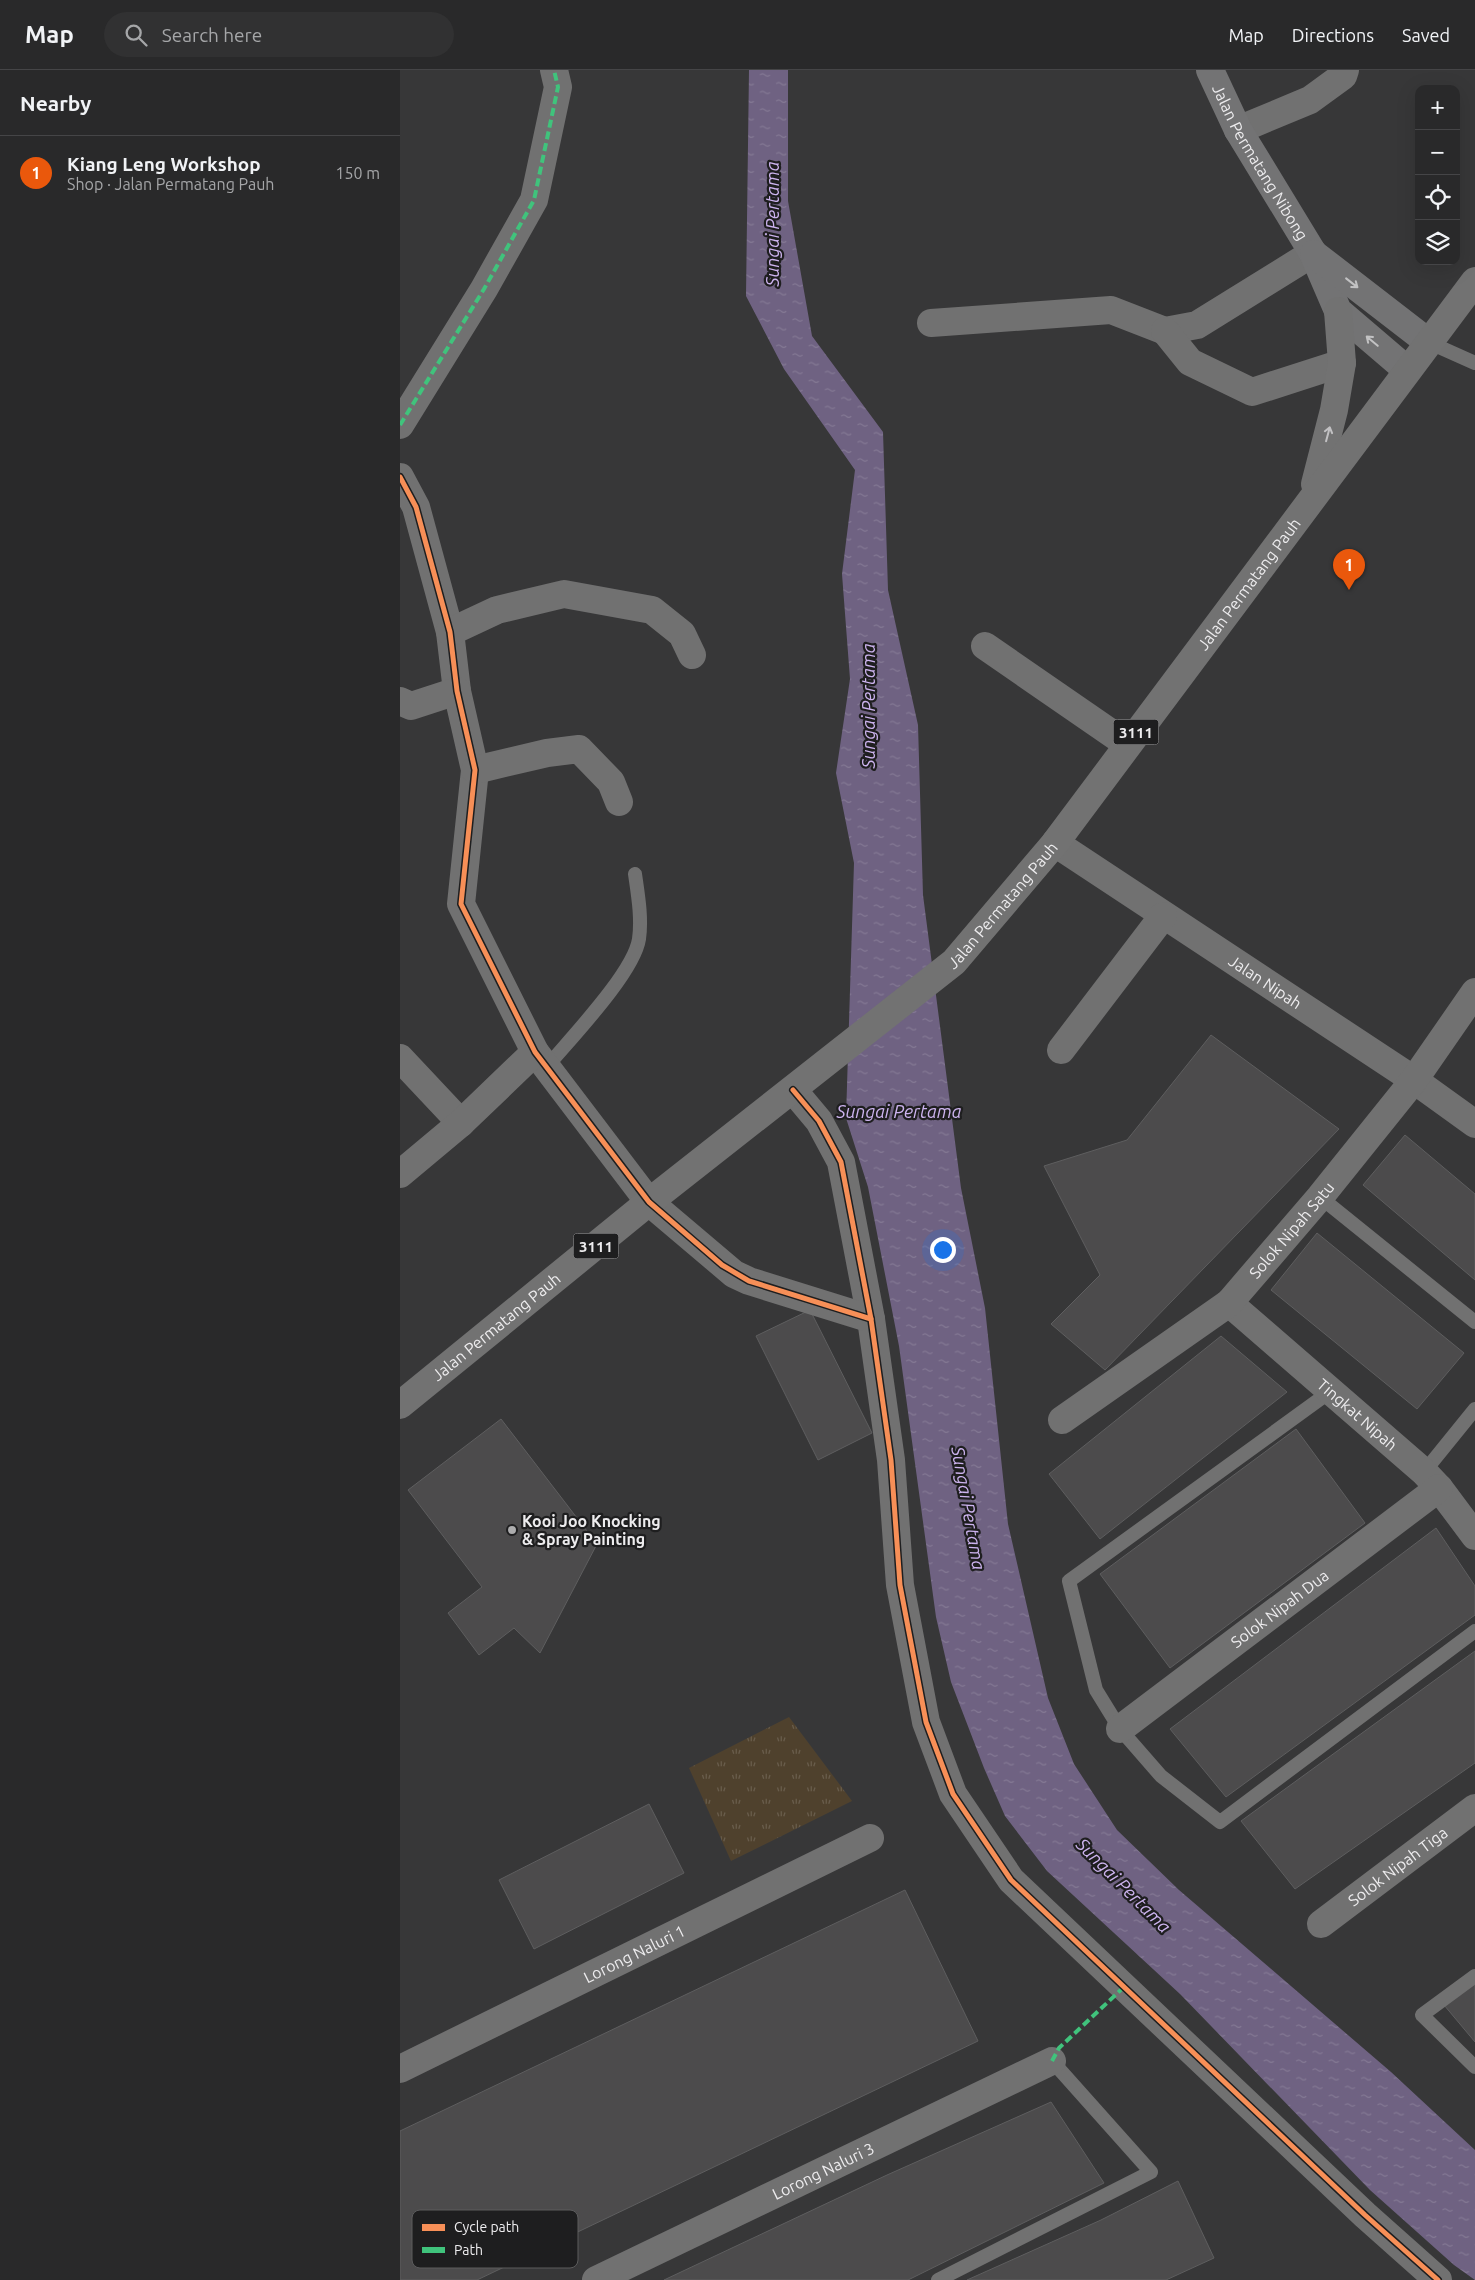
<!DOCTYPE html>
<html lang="en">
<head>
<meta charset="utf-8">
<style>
	:root { --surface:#29292a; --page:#313132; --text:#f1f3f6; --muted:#a5a6a8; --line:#454547; --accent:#ea580c }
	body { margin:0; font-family:Ubuntu,sans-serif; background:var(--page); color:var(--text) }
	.controls { position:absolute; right:15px; top:15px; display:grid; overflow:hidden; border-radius:10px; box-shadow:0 5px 20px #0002 }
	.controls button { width:45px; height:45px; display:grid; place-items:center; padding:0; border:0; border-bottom:1px solid var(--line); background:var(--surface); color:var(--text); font:25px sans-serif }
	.you { position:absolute; left:542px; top:1179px; width:18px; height:18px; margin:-12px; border:4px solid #fff; border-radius:50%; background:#1a73e8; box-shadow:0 0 0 8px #1a73e833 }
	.badge { display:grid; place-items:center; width:32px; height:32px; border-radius:50%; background:var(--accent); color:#fff; font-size:16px; font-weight:700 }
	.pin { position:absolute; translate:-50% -41px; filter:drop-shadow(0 1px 2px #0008) }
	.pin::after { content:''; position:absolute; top:26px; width:18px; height:15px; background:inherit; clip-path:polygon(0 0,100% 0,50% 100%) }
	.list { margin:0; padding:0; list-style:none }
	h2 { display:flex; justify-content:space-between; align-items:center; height:65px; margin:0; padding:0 20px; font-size:21px }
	h2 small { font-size:16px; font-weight:400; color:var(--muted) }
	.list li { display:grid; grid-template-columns:32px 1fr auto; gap:15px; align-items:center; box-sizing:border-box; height:75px; padding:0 20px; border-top:1px solid var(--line) }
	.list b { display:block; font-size:19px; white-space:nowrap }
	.list p { margin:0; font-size:16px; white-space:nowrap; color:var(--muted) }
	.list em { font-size:16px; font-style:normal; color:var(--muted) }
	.icon { flex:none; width:28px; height:28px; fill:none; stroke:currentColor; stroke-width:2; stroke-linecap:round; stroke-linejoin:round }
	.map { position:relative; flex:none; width:1075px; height:2210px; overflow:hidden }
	header { display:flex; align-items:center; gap:30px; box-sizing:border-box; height:70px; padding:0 25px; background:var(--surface); border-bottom:1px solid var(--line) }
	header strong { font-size:24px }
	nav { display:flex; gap:28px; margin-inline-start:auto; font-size:18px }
	.search { width:350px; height:45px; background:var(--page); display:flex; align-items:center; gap:12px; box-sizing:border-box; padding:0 18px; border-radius:28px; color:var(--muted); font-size:19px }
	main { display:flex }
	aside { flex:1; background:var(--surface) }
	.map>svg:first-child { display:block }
	.grass { fill:url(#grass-tufts) }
	.water { fill:url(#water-ripples) }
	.building { fill:#4c4b4c; stroke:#5e5e5f }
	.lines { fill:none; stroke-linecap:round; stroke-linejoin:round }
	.service { stroke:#717171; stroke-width:14 }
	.minor { stroke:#717171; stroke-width:28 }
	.tertiary { stroke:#717171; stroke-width:28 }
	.secondary { stroke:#737374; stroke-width:28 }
	.primary { stroke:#727272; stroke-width:28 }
	.quiet { stroke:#40c37c; stroke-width:4; stroke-dasharray:8 4; stroke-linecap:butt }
	.cycleway-casing { stroke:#1e1e1f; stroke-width:8 }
	.cycleway { stroke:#f78f57; stroke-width:5 }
	.oneway { stroke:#c2c2c3 }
	.oneway2 { stroke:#c2c1c3 }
	.poi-dot { fill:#adadae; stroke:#1e1e1f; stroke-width:2 }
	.labels { text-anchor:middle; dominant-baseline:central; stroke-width:4.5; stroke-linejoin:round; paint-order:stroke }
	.shield { fill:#1e1e1f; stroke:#afaeb0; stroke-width:1 }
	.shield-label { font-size:15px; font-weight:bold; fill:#edecee }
	.street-label { font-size:16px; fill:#edecee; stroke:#1e1e1f }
	.poi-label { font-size:16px; font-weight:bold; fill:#edecee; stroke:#1e1e1f; text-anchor:start }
	.water-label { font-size:18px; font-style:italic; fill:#ccb3ee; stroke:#1e1e1f }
	.key { fill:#1e1e1f; stroke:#5c5c5d; stroke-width:1 }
	.key-label { font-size:14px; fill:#edecee }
</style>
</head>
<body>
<header>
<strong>Map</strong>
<div class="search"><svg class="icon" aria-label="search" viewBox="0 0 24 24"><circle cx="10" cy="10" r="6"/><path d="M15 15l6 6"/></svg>Search here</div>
<nav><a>Map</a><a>Directions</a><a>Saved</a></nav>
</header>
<main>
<aside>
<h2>Nearby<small></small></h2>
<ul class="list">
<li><span class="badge">1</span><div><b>Kiang Leng Workshop</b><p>Shop · Jalan Permatang Pauh</p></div><em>150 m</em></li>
</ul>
</aside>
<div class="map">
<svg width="1075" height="2210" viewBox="0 0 1075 2210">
	<defs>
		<pattern id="grass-tufts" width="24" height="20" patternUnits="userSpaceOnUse" patternTransform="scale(1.25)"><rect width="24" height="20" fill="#4f412d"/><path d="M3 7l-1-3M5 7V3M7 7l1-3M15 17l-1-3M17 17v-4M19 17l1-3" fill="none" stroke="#695d4c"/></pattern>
		<pattern id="water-ripples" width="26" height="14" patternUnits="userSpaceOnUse" patternTransform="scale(1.25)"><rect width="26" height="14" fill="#6f6282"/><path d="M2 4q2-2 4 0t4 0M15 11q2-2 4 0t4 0" fill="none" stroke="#847994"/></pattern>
	</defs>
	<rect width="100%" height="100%" fill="#373738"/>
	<polygon class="grass" points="389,1647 452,1731 331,1791 289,1698"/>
	<polygon class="water" points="349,0 388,0 388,131 412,266 483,362 488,520 518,655 523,825 561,1118 585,1238 608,1454 648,1628 674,1694 717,1760 779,1820 991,2002 1075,2080 1075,2210 1054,2195 970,2120 780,1924 647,1801 605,1746 584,1698 551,1612 536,1547 499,1276 468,1117 446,1048 454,793 436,703 450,609 442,504 455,400 384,299 346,226"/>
	<g class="building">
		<polygon points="811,965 939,1059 705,1300 651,1254 700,1205 644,1096 727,1070"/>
		<polygon points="1005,1065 1075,1124 1075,1210 963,1115"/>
		<polygon points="917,1163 1064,1283 1017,1339 871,1220"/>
		<polygon points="410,1240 472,1363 418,1390 356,1266"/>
		<polygon points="821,1266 887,1322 700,1469 649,1404"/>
		<polygon points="101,1349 197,1474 140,1583 114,1558 79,1585 48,1543 82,1517 8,1420"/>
		<polygon points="896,1359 965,1453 770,1598 700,1504"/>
		<polygon points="1036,1458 1075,1516 1075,1545 826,1727 770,1659"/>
		<polygon points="1075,1581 1075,1693 895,1819 841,1751"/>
		<polygon points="249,1734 284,1803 134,1879 99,1810"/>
		<polygon points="505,1820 578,1971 77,2210 0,2210 0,2061"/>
		<polygon points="1075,1912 1075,1972 1044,1935"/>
		<polygon points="651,2032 704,2113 508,2210 264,2210 487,2105"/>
		<polygon points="778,2111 814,2188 766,2210 567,2210 701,2150"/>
	</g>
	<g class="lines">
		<g class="service">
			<polyline points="1028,272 1075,293"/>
			<path d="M145 999C169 970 234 903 239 869 242 848 238 825 235 804"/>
			<polyline points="920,1127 1075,1252"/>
			<polyline points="931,1321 669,1511 696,1620 720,1659 761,1706 820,1752 1075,1561"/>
			<polyline points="1024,1402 1075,1339"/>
			<polyline points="1075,1906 1022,1945 1075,1997"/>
			<polyline points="538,2210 751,2102 652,1991"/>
		</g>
		<g class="minor">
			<polyline points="838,60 910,30 943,6 945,0"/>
			<polyline points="531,253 711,240 765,261 797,255 913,183"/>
			<polyline points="765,261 790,292 852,322 942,293"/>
			<polyline points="0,355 84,219 134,130 158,17 154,0"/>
			<polyline points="0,407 16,437 50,562 57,621 75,700 61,834 135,982 249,1132"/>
			<polyline points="50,562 97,540 164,524 252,540 282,564 292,585"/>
			<polyline points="585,576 727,674"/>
			<polyline points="0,631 11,636 57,621"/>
			<polyline points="75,700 147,683 179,679 211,712 219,732"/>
			<path id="s1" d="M655 773 1014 1010 1075 1054"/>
			<polyline points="661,980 763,846"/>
			<polyline points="0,988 61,1053"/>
			<polyline points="0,1104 61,1053 135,982"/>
			<path id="s2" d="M829 1233 1024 1402 1039 1418 1075 1466"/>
			<path id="s3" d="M662 1350 829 1233 920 1127 1014 1010 1075 922"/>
			<path id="s4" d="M720 1659 1039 1418"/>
			<path id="s5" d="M921 1854 1075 1738"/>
			<path id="s6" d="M0 1999 470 1768"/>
			<path id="s7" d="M196 2210 652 1991"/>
		</g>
		<g class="tertiary">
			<polyline points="393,1020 419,1051 441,1092 471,1249 491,1390 500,1515 526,1652 553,1724 611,1810 965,2145 1038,2210"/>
			<polyline points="249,1132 334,1204 349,1211 471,1249"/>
		</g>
		<g class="secondary">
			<path id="s8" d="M810 0 838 60 913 183 938 241 1007 300"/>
			<polyline points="914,184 1028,272"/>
		</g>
		<g class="primary">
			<polyline points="915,414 934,340 942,293 938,241"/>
			<path id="s9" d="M0 1335 249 1132 554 892 655 773 1075 211"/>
		</g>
		<g class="quiet">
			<polyline points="0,355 84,219 134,130 158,17 154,0"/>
			<polyline points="652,1991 659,1978 725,1916"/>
		</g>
		<defs>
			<g id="cycleway">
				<polyline points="0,407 16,437 50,562 57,621 75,700 61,834 135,982 249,1132 322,1195 349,1211 471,1249"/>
				<polyline points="393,1020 419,1051 441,1092 471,1249 491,1390 500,1515 526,1652 553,1724 611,1810 965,2145 1038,2210"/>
			</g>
		</defs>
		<use href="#cycleway" class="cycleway-casing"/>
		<use href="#cycleway" class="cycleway"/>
	</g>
	<defs><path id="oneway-shaft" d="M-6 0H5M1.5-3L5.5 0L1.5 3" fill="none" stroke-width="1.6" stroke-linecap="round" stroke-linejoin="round" transform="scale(1.25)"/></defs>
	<g class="oneway">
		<use href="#oneway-shaft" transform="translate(952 213) rotate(38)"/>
		<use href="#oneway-shaft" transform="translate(972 271) rotate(-140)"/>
	</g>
	<use class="oneway2" href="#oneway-shaft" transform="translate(928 364) rotate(-75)"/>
	<circle class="poi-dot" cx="112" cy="1460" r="5"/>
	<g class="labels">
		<g class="shield">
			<rect x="713.5" y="649.5" width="45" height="25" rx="4"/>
			<rect x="173.5" y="1163.5" width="45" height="25" rx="4"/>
		</g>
		<g class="shield-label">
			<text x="736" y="662">3111</text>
			<text x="196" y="1176">3111</text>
		</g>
		<g class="street-label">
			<text stroke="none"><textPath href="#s8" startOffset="105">Jalan Permatang Nibong</textPath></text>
			<text stroke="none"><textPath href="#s9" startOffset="1189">Jalan Permatang Pauh</textPath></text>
			<text stroke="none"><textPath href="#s9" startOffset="784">Jalan Permatang Pauh</textPath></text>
			<text stroke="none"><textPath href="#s1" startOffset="252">Jalan Nipah</textPath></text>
			<text stroke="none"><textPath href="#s3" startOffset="300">Solok Nipah Satu</textPath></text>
			<text stroke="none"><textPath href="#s9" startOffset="124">Jalan Permatang Pauh</textPath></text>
			<text stroke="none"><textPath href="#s2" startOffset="170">Tingkat Nipah</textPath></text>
			<text stroke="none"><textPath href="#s4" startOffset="200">Solok Nipah Dua</textPath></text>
			<text stroke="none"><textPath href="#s5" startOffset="96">Solok Nipah Tiga</textPath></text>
			<text stroke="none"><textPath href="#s6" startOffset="261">Lorong Naluri 1</textPath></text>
			<text stroke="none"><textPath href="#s7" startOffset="252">Lorong Naluri 3</textPath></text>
		</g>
		<g class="poi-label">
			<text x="122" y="1451">Kooi Joo Knocking<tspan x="122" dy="18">&amp; Spray Painting</tspan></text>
		</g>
		<g class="water-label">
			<text transform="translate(372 154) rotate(-90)">Sungai Pertama</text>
			<text transform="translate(468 636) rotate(-90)">Sungai Pertama</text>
			<text x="499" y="1041">Sungai Pertama</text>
			<text transform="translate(569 1438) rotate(80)">Sungai Pertama</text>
			<text transform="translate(724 1815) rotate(45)">Sungai Pertama</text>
		</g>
	</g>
	<rect x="12" y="2140" width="166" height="58" rx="8" class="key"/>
	<rect x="22" y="2154" width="23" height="7" fill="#f78f57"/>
	<rect x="22" y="2177" width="23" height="6" fill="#40c37c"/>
	<g class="key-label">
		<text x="54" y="2162">Cycle path</text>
		<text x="54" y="2185">Path</text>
	</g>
</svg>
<div class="controls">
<button>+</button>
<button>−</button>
<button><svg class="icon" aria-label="locate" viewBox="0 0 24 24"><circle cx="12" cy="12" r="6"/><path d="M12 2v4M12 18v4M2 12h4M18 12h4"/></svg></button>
<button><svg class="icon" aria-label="layers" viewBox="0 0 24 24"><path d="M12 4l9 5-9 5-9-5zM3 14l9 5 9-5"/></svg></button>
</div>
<div class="you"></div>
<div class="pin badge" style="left:949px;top:520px">1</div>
</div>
</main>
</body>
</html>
